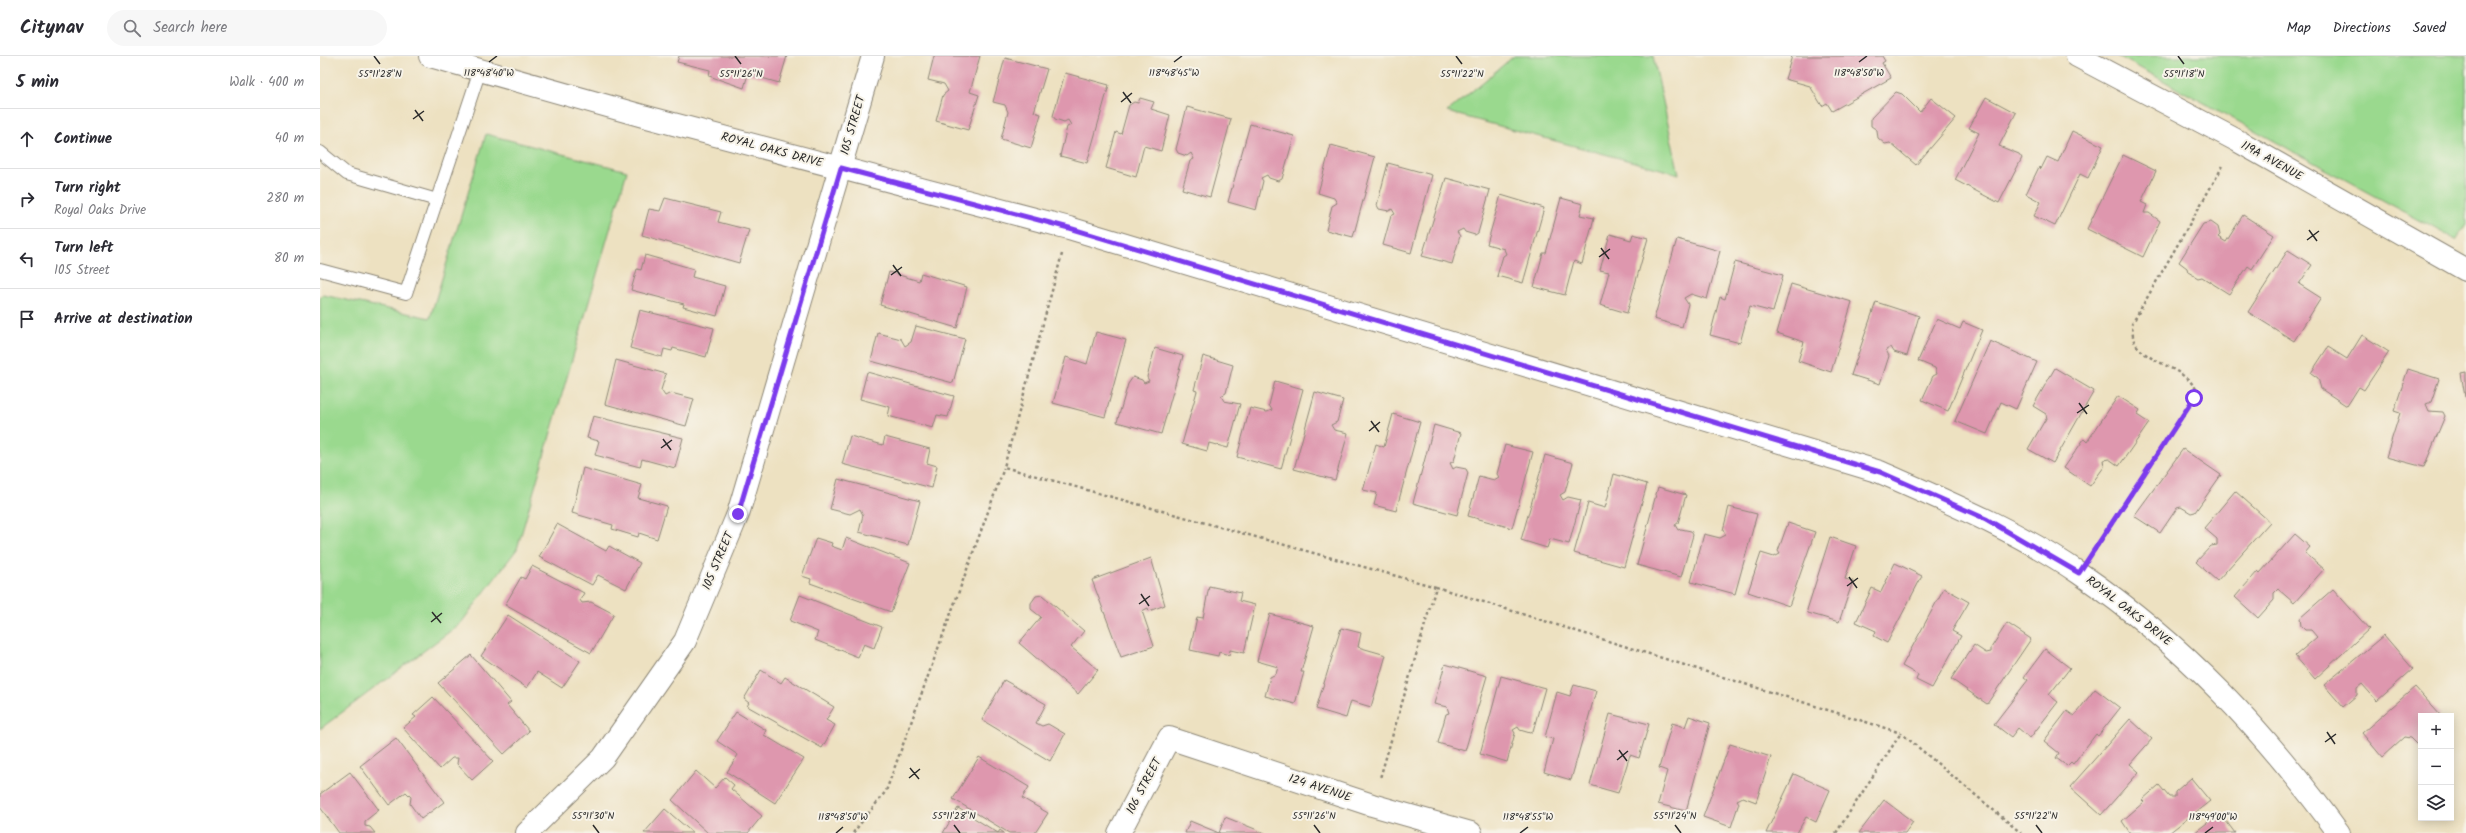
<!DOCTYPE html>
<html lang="en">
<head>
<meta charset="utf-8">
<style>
	:root { --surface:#fff; --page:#f7f7f7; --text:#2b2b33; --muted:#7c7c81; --line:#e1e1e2 }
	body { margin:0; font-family:Kalam,sans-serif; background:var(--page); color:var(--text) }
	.controls { position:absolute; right:12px; bottom:12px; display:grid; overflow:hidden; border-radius:0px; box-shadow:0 2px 10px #0003 }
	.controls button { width:36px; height:36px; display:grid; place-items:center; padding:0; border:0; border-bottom:1px solid var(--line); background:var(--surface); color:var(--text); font:20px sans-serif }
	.stop { position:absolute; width:12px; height:12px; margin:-9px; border:3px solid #7c3aed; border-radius:50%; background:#fff }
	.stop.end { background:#7c3aed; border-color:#fff; box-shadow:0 1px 4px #0008 }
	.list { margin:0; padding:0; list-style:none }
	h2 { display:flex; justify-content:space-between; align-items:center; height:52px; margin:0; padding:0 16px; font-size:17px }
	h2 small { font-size:13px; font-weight:400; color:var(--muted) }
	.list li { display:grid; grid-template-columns:26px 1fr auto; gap:12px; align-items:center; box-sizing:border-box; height:60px; padding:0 16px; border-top:1px solid var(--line) }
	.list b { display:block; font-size:15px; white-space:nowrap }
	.list p { margin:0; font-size:13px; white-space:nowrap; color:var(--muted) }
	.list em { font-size:13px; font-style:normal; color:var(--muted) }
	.icon { flex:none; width:22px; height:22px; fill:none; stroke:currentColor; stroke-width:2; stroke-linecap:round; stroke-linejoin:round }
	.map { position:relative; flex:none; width:2146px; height:777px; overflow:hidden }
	header { display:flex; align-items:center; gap:24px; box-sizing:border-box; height:56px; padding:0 20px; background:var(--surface); border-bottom:1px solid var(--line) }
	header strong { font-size:19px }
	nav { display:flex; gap:22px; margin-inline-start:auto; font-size:14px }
	.search { width:280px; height:36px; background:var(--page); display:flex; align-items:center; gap:10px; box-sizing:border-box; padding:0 14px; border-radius:22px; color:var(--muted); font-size:15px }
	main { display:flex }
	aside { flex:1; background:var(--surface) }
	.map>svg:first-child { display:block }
	.green { fill:#9ad98e; stroke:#62825c }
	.building { fill:#de97ae }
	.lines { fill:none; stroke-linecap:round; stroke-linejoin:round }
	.service-casing { stroke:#8c8676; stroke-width:14 }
	.minor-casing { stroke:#8c8676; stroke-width:24 }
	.tertiary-casing { stroke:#8c8676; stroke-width:24 }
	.path { stroke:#8c8676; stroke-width:2.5; stroke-dasharray:3 3; stroke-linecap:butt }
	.service { stroke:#fff; stroke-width:12 }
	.minor { stroke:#fff; stroke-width:22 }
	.tertiary { stroke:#fff; stroke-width:22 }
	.route { stroke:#7c3aed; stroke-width:5 }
	.ticks { fill:none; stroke:#2b2b2b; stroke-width:1.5 }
	.labels { text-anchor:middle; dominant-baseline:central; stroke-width:4; stroke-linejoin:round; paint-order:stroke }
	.street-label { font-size:12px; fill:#2b2b2b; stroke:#f7f3e8 }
	.ticks-label { font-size:10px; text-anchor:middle; fill:#2b2b2b; stroke:#f7f3e8; stroke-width:4; stroke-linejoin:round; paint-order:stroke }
</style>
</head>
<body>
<header>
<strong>Citynav</strong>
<div class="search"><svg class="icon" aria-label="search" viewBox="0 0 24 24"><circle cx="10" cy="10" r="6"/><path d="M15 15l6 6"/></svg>Search here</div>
<nav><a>Map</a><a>Directions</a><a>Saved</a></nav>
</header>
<main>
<aside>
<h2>5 min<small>Walk · 400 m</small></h2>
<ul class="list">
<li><svg class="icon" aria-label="ahead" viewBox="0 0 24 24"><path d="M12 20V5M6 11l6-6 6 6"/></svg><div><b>Continue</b></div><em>40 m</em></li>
<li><svg class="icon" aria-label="right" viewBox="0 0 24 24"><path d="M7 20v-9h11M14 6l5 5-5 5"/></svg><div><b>Turn right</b><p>Royal Oaks Drive</p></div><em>280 m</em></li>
<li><svg class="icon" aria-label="left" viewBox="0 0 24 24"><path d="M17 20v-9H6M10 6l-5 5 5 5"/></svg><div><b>Turn left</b><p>105 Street</p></div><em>80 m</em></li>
<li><svg class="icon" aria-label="arrive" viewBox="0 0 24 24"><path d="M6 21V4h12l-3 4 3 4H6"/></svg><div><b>Arrive at destination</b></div></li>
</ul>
</aside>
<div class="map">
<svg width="2146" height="777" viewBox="0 0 2146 777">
	<rect width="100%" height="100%" fill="#f7f3e8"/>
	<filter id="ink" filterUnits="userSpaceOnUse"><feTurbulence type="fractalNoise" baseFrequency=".025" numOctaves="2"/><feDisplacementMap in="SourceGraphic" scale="8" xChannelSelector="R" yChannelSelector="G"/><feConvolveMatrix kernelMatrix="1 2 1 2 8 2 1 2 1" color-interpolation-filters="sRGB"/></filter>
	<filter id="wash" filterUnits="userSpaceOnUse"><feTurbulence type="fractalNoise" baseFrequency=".012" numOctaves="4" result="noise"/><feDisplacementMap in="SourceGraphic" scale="16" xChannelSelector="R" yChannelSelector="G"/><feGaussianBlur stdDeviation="0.9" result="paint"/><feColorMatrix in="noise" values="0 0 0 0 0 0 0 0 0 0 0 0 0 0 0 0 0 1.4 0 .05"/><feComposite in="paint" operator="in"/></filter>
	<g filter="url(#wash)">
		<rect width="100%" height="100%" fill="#ede1c1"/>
		<g class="green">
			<polygon points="1194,0 1333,0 1359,118 1127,56"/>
			<polygon points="1798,0 2146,0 2146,169 2136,184"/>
			<polygon points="166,78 307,115 197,493 141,567 0,673 0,242 3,239 110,262"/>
		</g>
		<g id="blocks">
			<g class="building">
				<polygon points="359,0 467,0 459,27 428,18 424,32 389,20 390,14 357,6"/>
				<polygon points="614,0 660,0 650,36 659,39 648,74 616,65 623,39 628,35 624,28 608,24"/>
				<polygon points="1472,0 1562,0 1565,5 1562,7 1571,22 1512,55 1507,47 1502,50 1490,30 1465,23"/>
				<polygon points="685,2 727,13 714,56 721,58 711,92 681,83 688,56 685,49 673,46"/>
				<polygon points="745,17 789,29 767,107 740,100 747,71 751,69 748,64 744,66 735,63 733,60"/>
				<polygon points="1576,36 1582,38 1600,56 1611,42 1636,62 1596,109 1570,87 1565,88 1558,82 1557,74 1551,70 1551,62"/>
				<polygon points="1666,41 1696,57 1679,90 1699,98 1702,102 1679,147 1635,124 1659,77 1649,72"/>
				<polygon points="820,42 834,46 831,53 850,59 841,95 824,90 816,121 786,112 796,76 801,78 809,49 814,46 818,47"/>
				<polygon points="867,51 911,63 890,141 862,133 870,105 874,103 871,97 867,100 858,97 856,93"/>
				<polygon points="930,68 974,80 962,123 958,125 949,122 947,119 941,122 943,125 936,154 908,146"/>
				<polygon points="1752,75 1783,90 1768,122 1760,118 1735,170 1714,160 1721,146 1706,138 1719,111 1721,113 1727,101 1738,106"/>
				<polygon points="1011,89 1055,101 1033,181 1006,174 1012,150 1017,147 1014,142 998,137"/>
				<polygon points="1803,99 1836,115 1821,146 1827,149 1824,157 1829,157 1840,165 1823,201 1767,173"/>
				<polygon points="1068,107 1112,119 1091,197 1063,189 1071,160 1075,158 1072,153 1069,155 1059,153 1057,149"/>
				<polygon points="1126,122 1170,134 1158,177 1155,179 1145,176 1143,173 1137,176 1140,180 1132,208 1102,200"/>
				<polygon points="1181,139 1224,152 1203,227 1177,220 1183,200 1186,198 1184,193 1167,188"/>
				<polygon points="345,142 401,156 398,166 429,174 419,207 322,179 329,153 340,155"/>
				<polygon points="1241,142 1263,148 1260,159 1274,162 1262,208 1254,205 1245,239 1214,231 1223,197 1226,197"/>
				<polygon points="1923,159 1954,179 1932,213 1928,210 1909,238 1882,221 1878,222 1868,216 1867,212 1859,206 1883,168 1891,166 1898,171 1900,179 1898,181 1906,186"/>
				<polygon points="1290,178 1311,184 1313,178 1328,182 1307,257 1280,249 1289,216 1280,214"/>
				<polygon points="1357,183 1400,195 1387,243 1371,238 1364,242 1368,248 1362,271 1334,263"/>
				<polygon points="1968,194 1992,209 1979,228 2001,242 1974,285 1928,256"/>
				<polygon points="325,199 374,213 372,221 405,230 397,260 363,251 364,248 311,234 317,213 321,214"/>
				<polygon points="1415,206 1463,219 1453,256 1430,250 1420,287 1390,279 1400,241 1405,243"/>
				<polygon points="569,216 599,225 601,217 647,231 637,272 560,249"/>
				<polygon points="1471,228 1532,246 1511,316 1478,305 1484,286 1457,277"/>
				<polygon points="1556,246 1599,260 1587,300 1574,296 1571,291 1566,294 1569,300 1560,328 1531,319"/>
				<polygon points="320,254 394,272 386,301 353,292 352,295 344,293 342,301 310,292"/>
				<polygon points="1617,263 1640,273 1643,266 1662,274 1628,355 1602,344 1613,320 1617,318 1615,312 1598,305"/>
				<polygon points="596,270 645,283 633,327 551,305 558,277 581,283 585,290 591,286"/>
				<polygon points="776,276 806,284 785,361 733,347 746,301 767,308"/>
				<polygon points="2042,279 2069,296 2044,334 2039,331 2027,350 2001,333 1998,322 1991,317 2008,291 2027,303"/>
				<polygon points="1670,285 1717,306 1696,353 1681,346 1667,378 1635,365"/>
				<polygon points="835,292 863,300 841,378 797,366 808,328 813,321 822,324 824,327 829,325 827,321"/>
				<polygon points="883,300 913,309 906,337 901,340 904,345 920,348 908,392 889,387 887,395 862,388 877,335 874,334"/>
				<polygon points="296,304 346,318 341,334 345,340 351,337 374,343 366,370 285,348"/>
				<polygon points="1735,312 1774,335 1733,407 1708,393 1725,364 1727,363 1726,358 1713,350"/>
				<polygon points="2088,313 2119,323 2111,346 2106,348 2109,355 2123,356 2125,360 2104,411 2066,401 2080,357 2074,355"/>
				<polygon points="547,316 634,340 628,361 617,359 613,372 568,360 570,351 540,343"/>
				<polygon points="2146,316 2146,341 2145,341 2141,317"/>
				<polygon points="955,325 983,333 961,413 917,401 930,352 947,356 952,354 949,349"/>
				<polygon points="995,336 1023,344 1017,366 1011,369 1014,374 1028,377 1015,424 974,413"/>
				<polygon points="1798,340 1820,354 1817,359 1829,367 1799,410 1789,403 1783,404 1784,411 1770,430 1744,412 1764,383 1767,386"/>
				<polygon points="1073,358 1100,366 1076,455 1054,449 1057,437 1043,434 1056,388 1064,391"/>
				<polygon points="273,360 363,382 355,412 322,403 320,411 275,399 279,385 267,382"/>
				<polygon points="1114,369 1141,377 1134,405 1130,407 1133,413 1136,411 1146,413 1148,417 1137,459 1093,447"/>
				<polygon points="530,380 563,389 565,381 610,393 607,407 617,410 612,432 522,408"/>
				<polygon points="1185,389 1213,396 1192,472 1148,460 1159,420 1174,424 1179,421 1177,418"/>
				<polygon points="1863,393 1901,419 1875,456 1871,457 1861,451 1857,452 1840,477 1814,460"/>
				<polygon points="1225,399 1253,407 1245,436 1240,439 1243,444 1248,441 1261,444 1249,488 1230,483 1227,492 1201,484"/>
				<polygon points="263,412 322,429 318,442 347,450 337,483 319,477 318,481 292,473 293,469 252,457"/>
				<polygon points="1294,418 1327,428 1304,511 1254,497 1268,447 1285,452"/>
				<polygon points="518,423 600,445 588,489 539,476 543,459 540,453 530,458 510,453"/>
				<polygon points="1338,431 1366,439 1358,467 1355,469 1358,474 1361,473 1371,475 1373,479 1361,521 1317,509"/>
				<polygon points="1915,435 1950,466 1897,525 1876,506 1891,490 1897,489 1897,483 1884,472"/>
				<polygon points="1409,451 1437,458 1415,538 1371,526 1384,478 1400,482 1406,479 1403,474"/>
				<polygon points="1468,467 1495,476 1469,550 1428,536 1441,497 1454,501 1460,498 1458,495"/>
				<polygon points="237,468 286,495 289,490 320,507 306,533 278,519 272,529 219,501"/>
				<polygon points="1975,478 1990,491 1985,497 2004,513 1974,547 1958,533 1954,537 1954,544 1938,562 1915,541 1938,515 1940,517"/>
				<polygon points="1510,481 1536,490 1525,523 1533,525 1519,566 1488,557 1487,554"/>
				<polygon points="496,482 512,487 511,490 522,494 526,482 590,507 571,556 490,527 491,523 482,520"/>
				<polygon points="831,502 845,549 829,555 828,552 822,555 834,590 801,601 772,524"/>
				<polygon points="1575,507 1602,520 1567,587 1554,580 1556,575 1536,566 1552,532 1561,536"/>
				<polygon points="212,510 264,537 260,544 262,547 271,546 294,558 271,597 185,549 201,521 205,523"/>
				<polygon points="889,530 921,537 919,545 935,549 924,597 910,594 909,599 899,596 898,600 870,594 877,561 883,562"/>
				<polygon points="1624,532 1649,546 1632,575 1641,580 1612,632 1596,624 1598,619 1582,610"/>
				<polygon points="2013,533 2049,573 1995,623 1975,600 1997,581 1991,574 1985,574 1981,570 1980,562"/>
				<polygon points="480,539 562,571 554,592 544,588 538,601 495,584 498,576 470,565"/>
				<polygon points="722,539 764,575 751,591 778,614 758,638 699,587 721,561 711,553 711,547 716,540"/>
				<polygon points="950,558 994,570 981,616 984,616 975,648 945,640 950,621 956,618 958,611 937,605"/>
				<polygon points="188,559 260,605 242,632 217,616 207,632 161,600"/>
				<polygon points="1687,567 1711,583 1667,648 1631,623 1654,589 1666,597 1671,596 1671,592"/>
				<polygon points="1021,572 1041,577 1038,591 1066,599 1051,651 1031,645 1026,662 996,653"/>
				<polygon points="2064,579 2093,613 2057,645 2042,628 2037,632 2037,639 2023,651 2004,629"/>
				<polygon points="1725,593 1750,612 1729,639 1738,646 1710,682 1698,672 1691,681 1674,668 1708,624 1704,621"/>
				<polygon points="151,599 191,646 187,649 209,675 184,698 118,627"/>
				<polygon points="1125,608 1167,620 1145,695 1118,687 1126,658 1129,657 1127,651 1114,648"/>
				<polygon points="441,614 461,627 465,621 514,651 506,664 515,669 502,692 427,650 429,647 424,643"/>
				<polygon points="1181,620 1225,632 1213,675 1210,677 1200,674 1198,671 1193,674 1195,677 1187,706 1160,698"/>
				<polygon points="684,624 726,648 716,667 722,670 728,668 745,678 730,705 662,664"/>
				<polygon points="1254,629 1276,635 1251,724 1224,716 1233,683 1225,681 1237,636 1250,640"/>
				<polygon points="2095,631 2121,660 2101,660 2101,689 2099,691 2090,682 2084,681 2062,701 2042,677"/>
				<polygon points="1775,633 1800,652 1778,680 1776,678 1753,708 1751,706 1747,710 1736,702 1739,697 1724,685 1747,655 1754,660"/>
				<polygon points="113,641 173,705 152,724 137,708 138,702 132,702 120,713 83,672 96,661 93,659"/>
				<polygon points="416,656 446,674 444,679 484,703 455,747 407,716 418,699 397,685"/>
				<polygon points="1290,658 1329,668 1319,702 1310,699 1298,737 1270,729"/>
				<polygon points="1369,660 1390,667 1366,755 1338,748 1347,715 1339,712 1352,667 1365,671"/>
				<polygon points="1810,663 1832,683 1810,708 1819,716 1781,759 1750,731"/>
				<polygon points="76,682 124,746 101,763 90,748 91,741 86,736 69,749 40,710"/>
				<polygon points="1410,688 1451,701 1436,746 1423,741 1417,744 1419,747 1411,771 1383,761"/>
				<polygon points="659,701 709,731 702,742 728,757 715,777 689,777 633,743"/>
				<polygon points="376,715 395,732 405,721 414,729 411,733 442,760 428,777 388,777 352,744"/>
				<polygon points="30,716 59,754 45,765 45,770 50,771 55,777 19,777 0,751 0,738"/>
				<polygon points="1474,718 1510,734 1496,766 1486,761 1477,777 1446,777"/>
				<polygon points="1871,722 1890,745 1849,777 1810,777 1802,765 1824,746 1822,744 1839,729 1849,741 1855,741 1855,736"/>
				<polygon points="1564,744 1593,766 1585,777 1539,777"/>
				<polygon points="638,752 678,777 680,774 684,777 623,777"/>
				<polygon points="345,753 373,777 324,777"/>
				<polygon points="1900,757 1915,777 1874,777"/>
				<polygon points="905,761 945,777 865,777 870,765 899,777"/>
			</g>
		</g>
	</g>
	<g filter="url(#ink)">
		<use href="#blocks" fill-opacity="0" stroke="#8c8676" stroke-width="1"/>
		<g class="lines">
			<defs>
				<g id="service">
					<polyline points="0,96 27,118 117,144"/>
					<polyline points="0,214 86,237 160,14"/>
				</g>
				<g id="minor">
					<polyline points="1757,0 1918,85 2146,214"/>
					<polyline points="799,777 849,682 1052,749 1151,777"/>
				</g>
				<g id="tertiary">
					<path d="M110 0 323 60 749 172 1560 416C1628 446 1698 475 1759 517 1866 590 1943 674 2019 777"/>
					<polyline points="207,777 283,702 365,585 418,458 553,0"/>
				</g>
			</defs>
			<use href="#service" class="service-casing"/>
			<use href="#minor" class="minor-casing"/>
			<use href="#tertiary" class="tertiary-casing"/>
			<g class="path">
				<polyline points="742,198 684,411 1116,531 1060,722"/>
				<path d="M1774 495 1874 342 1876 333C1861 309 1828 308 1815 287 1812 282 1813 274 1812 268L1904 108"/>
				<polyline points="1116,531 1581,677 1701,777"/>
				<polyline points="533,777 566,735 684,412"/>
				<polyline points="1516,777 1581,677"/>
			</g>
			<use href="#service" class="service"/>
			<use href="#minor" class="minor"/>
			<use href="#tertiary" class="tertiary"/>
		</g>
	</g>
	<g class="lines" filter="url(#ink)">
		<polyline class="route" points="418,458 521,112 749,172 1560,416 1666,463 1759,517 1874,342"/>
	</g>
	<path class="ticks" d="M54 0 60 8M415 0 421 8M1136 0 1142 8M1858 0 1864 8M169 6 177 0M854 6 862 0M1539 6 1547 0M803 36 811 47M801 46 812 37M95 54 103 65M93 63 104 55M1989 174 1997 185M1987 184 1999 175M1281 192 1289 203M1279 201 1290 193M573 209 581 220M571 219 582 211M1759 347 1767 358M1757 357 1769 349M1051 365 1059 376M1049 375 1060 366M343 383 351 394M341 392 352 384M1529 521 1537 532M1527 530 1538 522M821 538 829 550M819 548 830 540M112 556 121 567M111 566 122 557M2007 676 2015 688M2005 686 2016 678M1299 694 1307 705M1297 704 1308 695M590 712 599 723M589 722 600 713M273 769 279 777M634 769 640 777M994 769 1000 777M1355 769 1361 777M1716 769 1722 777M516 777 523 771M1200 777 1208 771M1885 777 1893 771"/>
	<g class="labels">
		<g class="street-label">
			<text transform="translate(533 69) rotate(-74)">105 STREET</text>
			<text transform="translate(452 94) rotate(15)">ROYAL OAKS DRIVE</text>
			<text transform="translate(1952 105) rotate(29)">119A AVENUE</text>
			<text transform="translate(398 505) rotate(-67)">105 STREET</text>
			<text transform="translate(1809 555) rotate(38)">ROYAL OAKS DRIVE</text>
			<text transform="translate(824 730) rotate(-62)">106 STREET</text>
			<text transform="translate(1000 732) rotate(18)">124 AVENUE</text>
		</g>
	</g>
	<g class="ticks-label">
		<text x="1539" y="20">118°48'50"W</text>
		<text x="169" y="20">118°48'40"W</text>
		<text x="854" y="20">118°48'45"W</text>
		<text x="60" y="21">55°11'28"N</text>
		<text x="421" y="21">55°11'26"N</text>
		<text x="1142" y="21">55°11'22"N</text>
		<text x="1864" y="21">55°11'18"N</text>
		<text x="273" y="763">55°11'30"N</text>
		<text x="634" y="763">55°11'28"N</text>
		<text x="994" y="763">55°11'26"N</text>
		<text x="1355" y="763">55°11'24"N</text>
		<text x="1716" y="763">55°11'22"N</text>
		<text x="523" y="764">118°48'50"W</text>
		<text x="1208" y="764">118°48'55"W</text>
		<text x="1893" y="764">118°49'00"W</text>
	</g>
</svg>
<div class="controls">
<button>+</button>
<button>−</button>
<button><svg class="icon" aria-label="layers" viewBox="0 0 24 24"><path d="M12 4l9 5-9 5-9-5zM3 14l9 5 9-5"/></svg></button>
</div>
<div class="stop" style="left:1874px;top:342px"></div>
<div class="stop end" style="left:418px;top:458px"></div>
</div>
</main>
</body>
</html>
